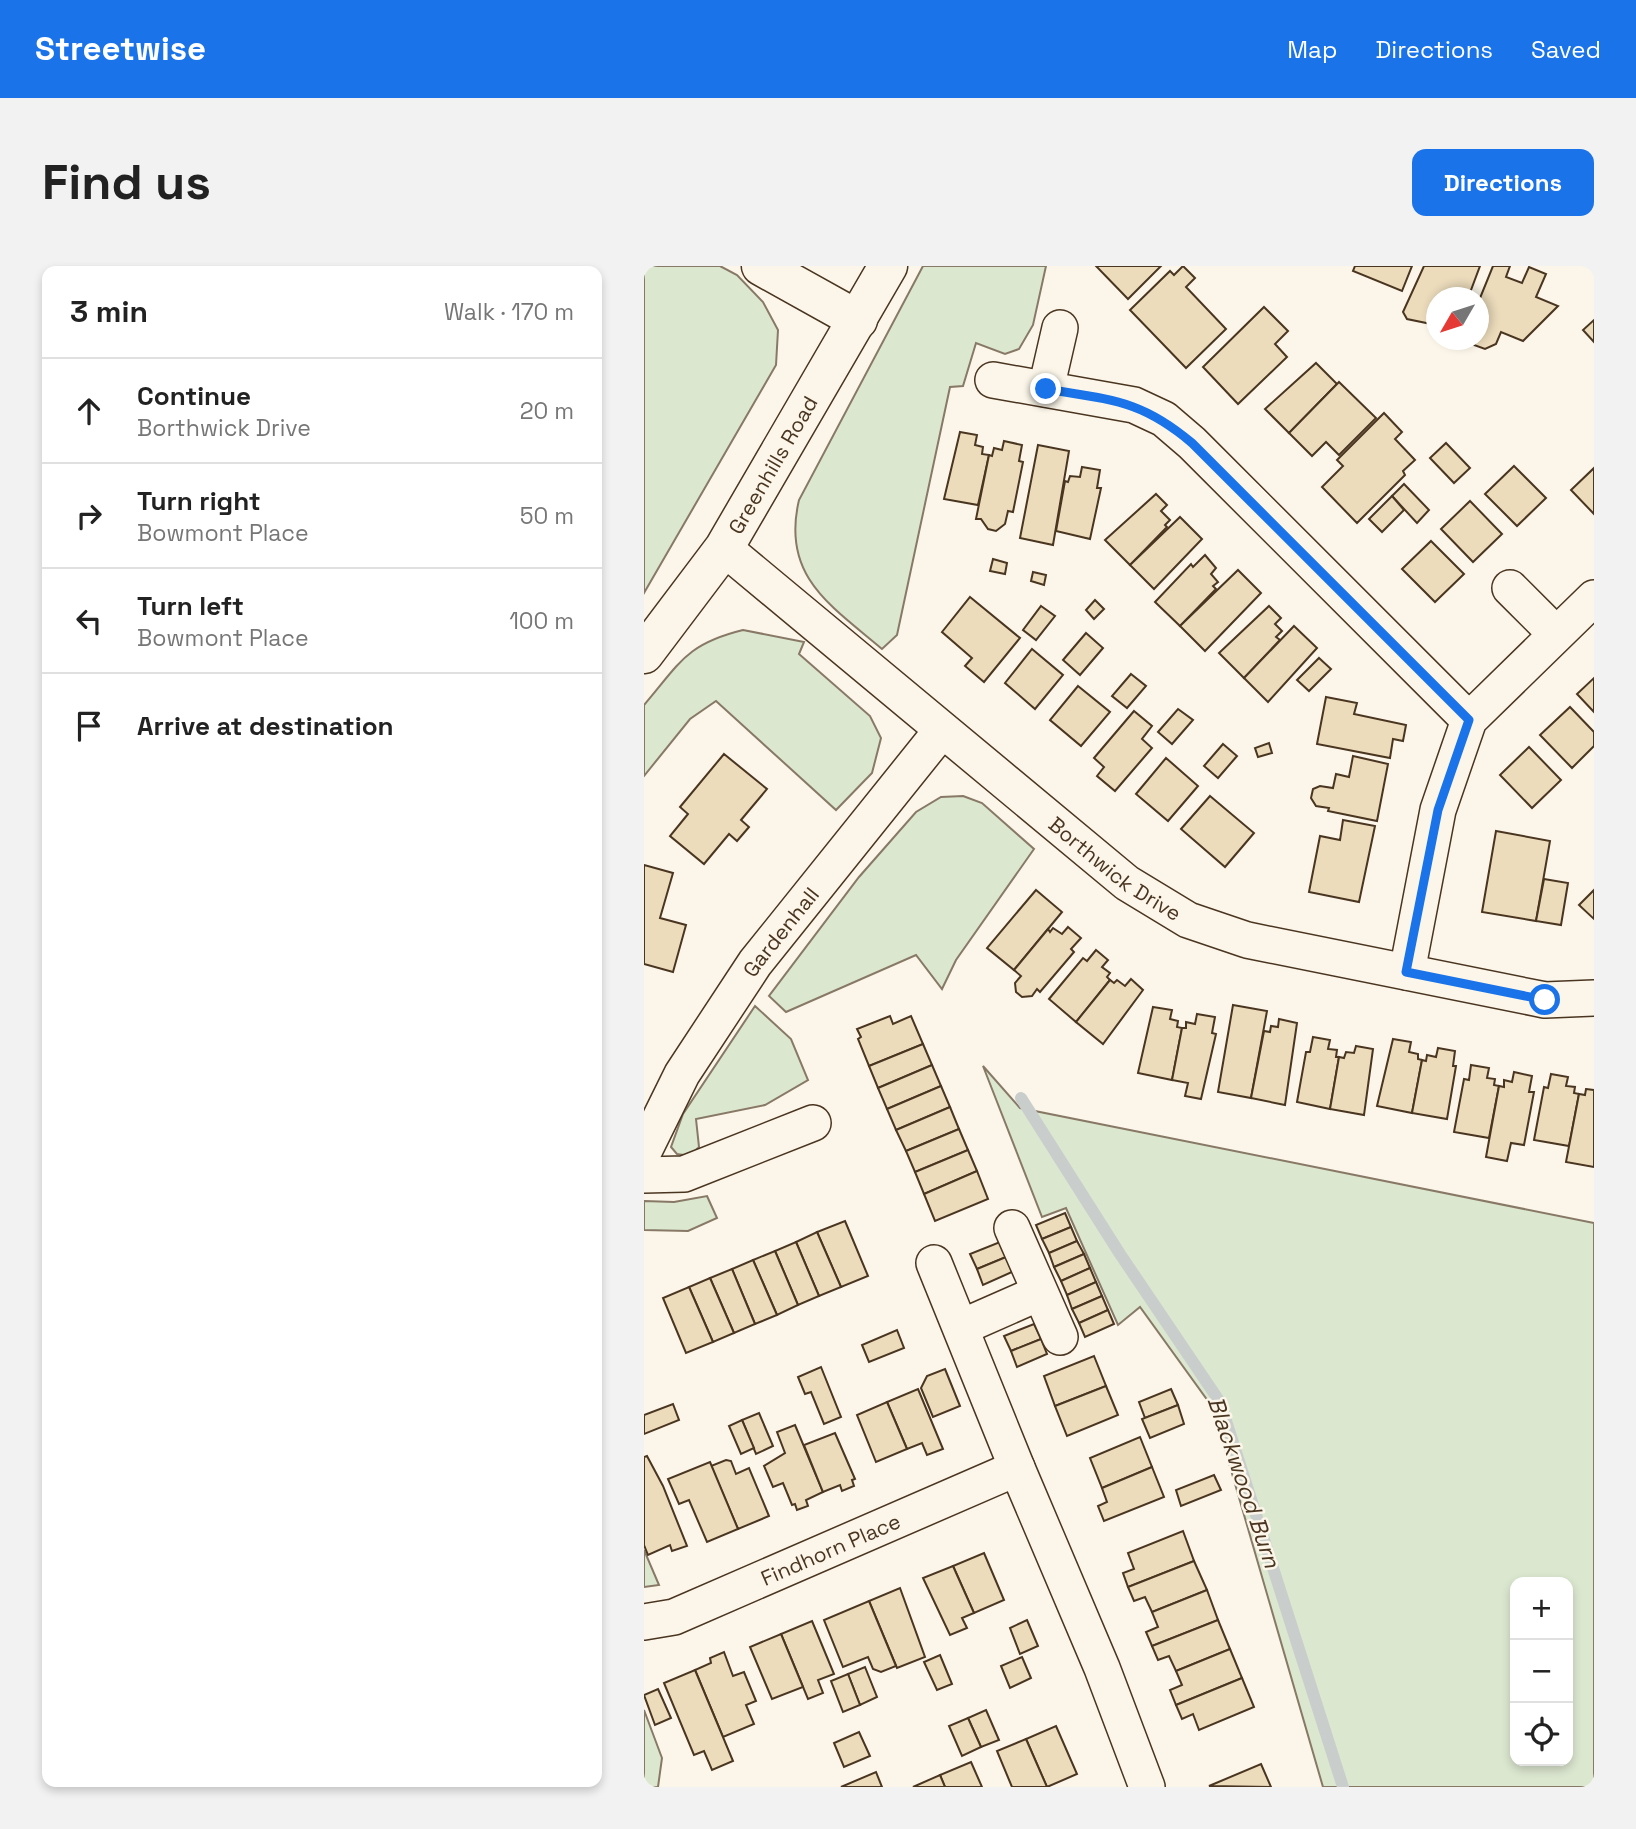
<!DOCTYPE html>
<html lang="en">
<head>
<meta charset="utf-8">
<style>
	:root { --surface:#fff; --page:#f2f2f2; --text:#222; --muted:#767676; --line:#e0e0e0; --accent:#1a73e8 }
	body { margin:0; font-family:"Space Grotesk",sans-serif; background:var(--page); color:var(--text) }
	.controls { position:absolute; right:21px; bottom:21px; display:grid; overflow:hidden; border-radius:14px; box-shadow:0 4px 10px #0003 }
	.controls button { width:63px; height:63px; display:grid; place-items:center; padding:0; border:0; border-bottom:2px solid var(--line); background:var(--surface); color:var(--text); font:35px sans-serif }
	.compass { position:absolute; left:782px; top:21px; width:63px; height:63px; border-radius:50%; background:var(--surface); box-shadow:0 4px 10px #0003; rotate:231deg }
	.stop { position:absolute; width:21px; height:21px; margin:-16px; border:5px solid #1a73e8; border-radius:50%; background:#fff }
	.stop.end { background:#1a73e8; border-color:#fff; box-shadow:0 2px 7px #0008 }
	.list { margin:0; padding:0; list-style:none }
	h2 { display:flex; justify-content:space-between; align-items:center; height:91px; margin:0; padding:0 28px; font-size:30px }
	h2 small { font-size:23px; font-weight:400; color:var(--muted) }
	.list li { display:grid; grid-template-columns:46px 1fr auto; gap:21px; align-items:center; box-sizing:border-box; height:105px; padding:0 28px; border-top:2px solid var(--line) }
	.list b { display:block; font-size:26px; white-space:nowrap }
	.list p { margin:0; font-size:23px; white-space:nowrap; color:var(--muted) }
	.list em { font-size:23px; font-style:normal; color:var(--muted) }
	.icon { flex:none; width:38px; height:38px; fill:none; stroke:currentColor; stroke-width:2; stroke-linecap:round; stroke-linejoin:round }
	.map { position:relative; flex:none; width:950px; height:1521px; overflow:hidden; border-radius:14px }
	header { display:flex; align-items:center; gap:42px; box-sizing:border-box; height:98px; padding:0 35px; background:var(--accent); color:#fff }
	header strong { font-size:33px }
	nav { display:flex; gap:38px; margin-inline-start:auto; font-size:24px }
	.intro { display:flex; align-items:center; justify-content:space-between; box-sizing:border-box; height:168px; padding:0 42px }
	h1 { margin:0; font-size:49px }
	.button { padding:18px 32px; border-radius:14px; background:var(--accent); color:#fff; font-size:24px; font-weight:700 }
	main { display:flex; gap:42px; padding:0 42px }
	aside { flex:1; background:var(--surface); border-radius:14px; box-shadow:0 4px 10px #0003 }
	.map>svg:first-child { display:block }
	.green { fill:#dce7d0; stroke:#887966; stroke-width:2; fill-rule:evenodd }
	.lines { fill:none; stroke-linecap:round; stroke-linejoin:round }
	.stream { stroke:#c9cecd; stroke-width:12 }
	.building { fill:#ecdcbc; stroke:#4a3520; stroke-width:2 }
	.minor-casing { stroke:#4a3520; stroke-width:38 }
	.tertiary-casing { stroke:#4a3520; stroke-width:41 }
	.minor { stroke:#fbf6e9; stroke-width:35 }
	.tertiary { stroke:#fbf6e9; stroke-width:38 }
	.route { stroke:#1a73e8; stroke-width:9 }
	.labels { text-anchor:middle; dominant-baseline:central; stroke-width:5; stroke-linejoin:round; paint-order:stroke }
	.street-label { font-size:21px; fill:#4a3520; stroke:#fbf6e9 }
	.water-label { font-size:23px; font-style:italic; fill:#4a3520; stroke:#fbf6e9 }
</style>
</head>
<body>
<header>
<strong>Streetwise</strong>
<nav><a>Map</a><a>Directions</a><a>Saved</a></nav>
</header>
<div class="intro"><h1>Find us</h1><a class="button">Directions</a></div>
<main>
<aside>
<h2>3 min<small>Walk · 170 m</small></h2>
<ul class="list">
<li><svg class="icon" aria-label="ahead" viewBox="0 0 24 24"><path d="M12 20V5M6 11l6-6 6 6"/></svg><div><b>Continue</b><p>Borthwick Drive</p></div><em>20 m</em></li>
<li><svg class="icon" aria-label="right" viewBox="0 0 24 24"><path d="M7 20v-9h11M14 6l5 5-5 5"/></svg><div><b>Turn right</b><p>Bowmont Place</p></div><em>50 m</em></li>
<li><svg class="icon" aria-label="left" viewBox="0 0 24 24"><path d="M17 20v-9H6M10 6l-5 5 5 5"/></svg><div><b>Turn left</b><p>Bowmont Place</p></div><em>100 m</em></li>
<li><svg class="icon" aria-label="arrive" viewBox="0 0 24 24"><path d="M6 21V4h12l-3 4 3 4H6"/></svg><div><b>Arrive at destination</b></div></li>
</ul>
</aside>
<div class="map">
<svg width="950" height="1521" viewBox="0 0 950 1521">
	<rect width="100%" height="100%" fill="#fbf6e9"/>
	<g class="green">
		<polygon points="0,0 76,0 93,9 119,36 134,64 132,99 0,327"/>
		<path d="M279 0H402L389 59 375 83 361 88 332 77 319 120 306 121 253 369 238 383C186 339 137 310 155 234Z"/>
		<path d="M99 364 160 376 155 388 226 450 237 472 228 507 192 544 72 435 46 453 0 510V439C36 397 42 378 99 364Z"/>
		<polygon points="319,530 338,537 390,583 312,694 298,723 272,689 142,746 125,730 215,611 272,546 297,531"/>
		<polygon points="111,740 147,773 164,814 121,839 52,853 55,881 46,890 33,888 27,881 39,848"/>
		<path d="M339 800 376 842 950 957V1521H679L569 1142 496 1041 474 1059 422 942 398 951ZM871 1316H924V1495H871Z"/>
		<polygon points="63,930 73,952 44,965 0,964 0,935 30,936"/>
		<polygon points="0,1284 15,1319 0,1321"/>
		<polygon points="0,1444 18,1492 14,1521 0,1521"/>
	</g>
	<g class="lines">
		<polyline class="stream" points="377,832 476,988 576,1136 699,1521"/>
	</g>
	<g class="building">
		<polygon points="452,0 517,0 484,33"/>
		<polygon points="539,0 551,12 542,21 582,63 542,102 486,44 526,5 530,9"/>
		<polygon points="711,0 768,0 758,25 709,5"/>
		<polygon points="780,0 836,0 824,32 792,32 792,59 763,53 759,46"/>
		<polygon points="849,0 866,0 862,11 878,17 885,1 902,8 892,31 914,40 879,75 857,66 852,78 841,83 830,79 828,74 834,74 834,37"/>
		<polygon points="620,41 644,65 631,78 643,91 594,138 559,101"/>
		<polygon points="950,54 950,76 939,64"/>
		<polygon points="672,97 693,118 645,167 621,143"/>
		<polygon points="695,116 732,152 695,189 682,176 668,190 645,167"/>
		<polygon points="740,147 758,166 751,173 771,194 759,205 761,209 713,257 678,221 699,200 693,194"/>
		<polygon points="316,166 333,169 331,179 339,181 338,188 345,189 334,239 300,233"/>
		<polygon points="360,175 378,179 375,195 379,196 369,246 364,245 361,258 352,265 344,263 337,253 332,253 345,189 348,190 350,182 358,184"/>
		<polygon points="802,177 826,202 810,217 786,192"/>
		<polygon points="394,179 425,185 409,279 376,272"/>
		<polygon points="870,200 902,232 873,260 841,228"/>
		<polygon points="438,201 456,204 453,222 457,222 446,273 412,265 421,215 424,216 426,210 436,211"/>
		<polygon points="950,202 950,248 927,224"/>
		<polygon points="760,218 785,244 773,257 748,230"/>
		<polygon points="512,228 523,239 517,245 526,254 521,259 523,261 486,299 461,274"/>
		<polygon points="748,230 760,244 738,266 725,253"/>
		<polygon points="826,235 858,268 829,296 797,263"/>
		<polygon points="536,251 558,273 510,323 486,299"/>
		<polygon points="787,275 820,308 791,336 758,303"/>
		<polygon points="561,289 572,302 567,308 574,316 569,320 572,323 536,360 511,336 547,298 549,301"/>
		<polygon points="349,293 363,297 361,308 346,305"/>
		<polygon points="594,304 617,327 561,385 536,360"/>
		<polygon points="389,306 402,309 400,319 387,315"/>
		<polygon points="326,331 376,372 340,416 321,400 328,392 298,366"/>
		<polygon points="451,334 460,343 450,353 442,344"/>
		<polygon points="397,340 411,350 392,374 379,364"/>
		<polygon points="625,340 637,352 631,358 638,365 632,371 636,374 600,412 575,387"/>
		<polygon points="650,360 673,382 624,436 600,412"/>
		<polygon points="442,367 459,382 436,409 419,394"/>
		<polygon points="388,383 419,409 391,443 361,417"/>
		<polygon points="675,392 687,403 665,425 653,414"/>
		<polygon points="487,408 502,420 483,442 468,430"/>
		<polygon points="950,412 950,446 933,428"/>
		<polygon points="434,420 466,446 437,480 406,454"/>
		<polygon points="682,431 713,437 710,448 762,459 759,475 749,473 746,492 673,478"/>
		<polygon points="926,441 950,466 950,480 928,502 896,469"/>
		<polygon points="534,443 549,454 528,478 514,466"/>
		<polygon points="490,445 508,460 498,473 508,482 471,525 453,510 460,501 450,492"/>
		<polygon points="625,477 628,487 614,491 611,482"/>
		<polygon points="579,478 593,490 574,512 560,500"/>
		<polygon points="885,481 917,514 888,542 856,509"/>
		<polygon points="80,488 123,523 97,554 105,561 93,575 85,568 60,598 26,570 44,548 36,541"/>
		<polygon points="709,490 744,498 733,555 684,545 685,542 672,540 667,532 669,523 676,520 689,522 692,508 705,511"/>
		<polygon points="522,492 554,520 524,555 492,528"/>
		<polygon points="566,530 610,567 581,601 537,563"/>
		<polygon points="699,554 731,560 715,636 665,626 676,570 696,574"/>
		<polygon points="852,565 906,575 892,655 838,646"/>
		<polygon points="0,599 29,607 16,652 42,659 29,706 0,698"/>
		<polygon points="900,613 924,617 917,659 892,655"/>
		<polygon points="392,624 418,646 370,704 343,682"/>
		<polygon points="950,624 950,653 935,639"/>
		<polygon points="424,661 437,672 427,683 430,686 396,726 393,723 388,730 378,731 372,726 371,717 377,710 370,704 404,663 406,666 409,662 418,668"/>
		<polygon points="452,684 464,694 458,701 466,707 463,711 466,714 432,756 405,733 439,692 443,695"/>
		<polygon points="487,713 499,724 459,778 432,756 466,714 470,717 473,714 481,720"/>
		<polygon points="589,739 623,745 607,832 574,826"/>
		<polygon points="509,741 528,744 526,753 534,755 533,761 538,762 528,814 494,807"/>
		<polygon points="553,748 571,751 568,767 572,768 557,833 541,830 544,817 528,814 538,762 542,762 542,756 551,758"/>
		<polygon points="246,750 249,758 267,750 279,778 225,800 214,773 217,771 213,763"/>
		<polygon points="635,753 653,757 641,839 607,832 620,765 626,766 627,760 634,761"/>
		<polygon points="669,771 686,774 684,783 693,784 692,791 695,791 686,843 653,836 662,786 666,786"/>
		<polygon points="749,773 767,776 765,786 774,788 774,793 778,794 768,847 733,840"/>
		<polygon points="279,778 288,799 234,822 225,800"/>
		<polygon points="712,780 729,783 720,849 686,843 695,791 700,792 702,786 710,787"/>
		<polygon points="794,782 811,785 809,800 812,800 803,853 768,847 778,794 782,795 783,789 792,791"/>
		<polygon points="288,799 297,820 243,843 234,822"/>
		<polygon points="827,799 845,802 843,812 851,813 850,819 855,820 845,872 810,866 820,813 825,814"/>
		<polygon points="870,806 888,810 885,826 890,826 880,879 867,877 863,895 842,891 855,820 860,821 860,814 868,816"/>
		<polygon points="907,808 924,811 922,820 931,821 930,827 935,828 925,880 890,874 900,821 904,822"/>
		<polygon points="297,820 306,841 252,864 243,843"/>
		<polygon points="942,823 950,824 950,901 922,896 935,828 941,829"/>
		<polygon points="306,841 315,863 262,885 252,864"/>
		<polygon points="315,863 324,884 271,906 262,885"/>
		<polygon points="324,884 333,905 280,928 271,906"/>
		<polygon points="333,905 344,933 291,955 280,928"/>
		<polygon points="421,947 427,961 398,973 392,959"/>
		<polygon points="201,955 224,1010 197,1021 173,966"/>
		<polygon points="427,961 433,975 405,987 398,973"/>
		<polygon points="173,966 197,1021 175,1030 152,976"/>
		<polygon points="433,975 440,988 410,1001 405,987"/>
		<polygon points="152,976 175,1030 154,1039 131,985"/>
		<polygon points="356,976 362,991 333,1003 326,988"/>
		<polygon points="131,985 154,1039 133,1049 109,994"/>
		<polygon points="440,988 446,1002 417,1015 410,1001"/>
		<polygon points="362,991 368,1006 339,1019 333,1003"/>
		<polygon points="109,994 133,1049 111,1058 88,1003"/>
		<polygon points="446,1002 452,1016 423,1029 417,1015"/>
		<polygon points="88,1003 111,1058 90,1067 66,1012"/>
		<polygon points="66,1012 90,1067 69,1076 45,1021"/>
		<polygon points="452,1016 458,1030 428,1043 423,1029"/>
		<polygon points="45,1021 69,1076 42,1087 19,1032"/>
		<polygon points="458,1030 464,1044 435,1057 428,1043"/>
		<polygon points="464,1044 470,1058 441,1071 435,1057"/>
		<polygon points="390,1058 397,1073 367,1085 360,1070"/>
		<polygon points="253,1064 260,1082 225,1096 218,1079"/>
		<polygon points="397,1073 403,1088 373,1101 367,1085"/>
		<polygon points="450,1090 462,1120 411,1140 400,1110"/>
		<polygon points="177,1101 197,1151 180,1158 167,1126 161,1128 154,1111"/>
		<polygon points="301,1103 316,1140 289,1151 277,1122 283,1110"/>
		<polygon points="462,1120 474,1149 423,1170 411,1140"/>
		<polygon points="274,1123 299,1183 283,1189 278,1177 263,1183 243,1136"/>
		<polygon points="527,1123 534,1139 501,1152 495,1136"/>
		<polygon points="243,1136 263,1183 232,1196 213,1149"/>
		<polygon points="29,1138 35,1154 0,1168 0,1149"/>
		<polygon points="534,1139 540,1158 506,1172 498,1153"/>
		<polygon points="115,1147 129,1180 112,1188 98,1154"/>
		<polygon points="98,1154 110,1182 97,1188 85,1160"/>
		<polygon points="151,1159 179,1226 162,1234 164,1240 153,1244 151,1238 148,1239 139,1217 129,1221 120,1200 141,1187 133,1166"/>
		<polygon points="191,1167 211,1213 208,1214 210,1220 198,1225 196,1219 179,1226 160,1179"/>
		<polygon points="496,1171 508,1201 458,1222 446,1192"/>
		<polygon points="3,1190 19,1220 43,1280 28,1285 26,1279 4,1289 0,1279 0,1191"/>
		<polygon points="82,1194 87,1195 92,1208 105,1202 125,1250 94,1263 67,1200"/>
		<polygon points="66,1196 94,1263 63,1276 45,1234 35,1238 24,1213"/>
		<polygon points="508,1201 520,1231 460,1255 454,1240 463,1236 458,1222"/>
		<polygon points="570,1209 577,1224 537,1240 532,1224"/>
		<polygon points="539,1265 550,1295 484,1321 479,1307 490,1303 484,1287"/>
		<polygon points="340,1287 360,1334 330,1347 309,1300"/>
		<polygon points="550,1295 563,1324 508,1346 501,1331 490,1335 484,1321"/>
		<polygon points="309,1300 330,1347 318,1352 323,1362 306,1369 279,1312"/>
		<polygon points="256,1322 281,1391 253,1402 225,1335"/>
		<polygon points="563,1324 574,1354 508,1380 502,1366 514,1361 508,1346"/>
		<polygon points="225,1335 252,1400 237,1406 229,1403 224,1391 199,1401 180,1354"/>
		<polygon points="383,1354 394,1380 376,1388 366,1362"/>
		<polygon points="574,1354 586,1383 532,1405 525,1390 514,1394 508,1380"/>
		<polygon points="168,1355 190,1408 174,1414 179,1427 164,1433 137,1368"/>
		<polygon points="137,1368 159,1421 128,1433 106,1381"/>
		<polygon points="586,1383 598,1412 532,1439 526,1424 538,1419 532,1405"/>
		<polygon points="80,1386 89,1410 100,1406 112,1435 102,1439 110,1458 79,1471 51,1404 67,1397 66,1392"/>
		<polygon points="296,1389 308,1418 293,1424 280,1396"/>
		<polygon points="378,1391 387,1412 366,1422 357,1400"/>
		<polygon points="221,1401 233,1431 216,1439 204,1408"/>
		<polygon points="51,1404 89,1495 68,1504 60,1485 50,1489 20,1417"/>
		<polygon points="204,1408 216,1439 199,1446 187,1415"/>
		<polygon points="598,1412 610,1441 555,1464 549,1448 538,1453 532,1439"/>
		<polygon points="14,1423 27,1452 11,1459 0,1429"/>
		<polygon points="342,1444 355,1474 337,1481 324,1452"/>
		<polygon points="324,1452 337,1481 318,1490 305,1460"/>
		<polygon points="412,1460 433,1508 403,1521 382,1473"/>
		<polygon points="215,1466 226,1490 200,1501 190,1477"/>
		<polygon points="382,1473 403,1521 368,1521 353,1485"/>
		<polygon points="327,1496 338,1521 301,1521 296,1509"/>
		<polygon points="617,1498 627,1521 565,1520"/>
		<polygon points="232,1506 238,1521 197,1521"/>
		<polygon points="296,1509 301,1521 269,1521"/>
	</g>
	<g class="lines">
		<defs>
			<g id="minor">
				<polyline points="349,114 490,139 520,153 548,177 825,454"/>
				<polyline points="402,123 416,62"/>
				<path id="s1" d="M80 282 483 617 544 654 603 674 901 734 950 732"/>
				<polyline points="866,322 912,368"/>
				<polyline points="763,706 794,544 825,454 950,332"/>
				<path id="s2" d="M0 885 38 808 111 697 298 464"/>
				<polyline points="0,909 40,908 169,857"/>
				<polyline points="368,962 416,1071"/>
				<polyline points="290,997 373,1202 458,1402 503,1521"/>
				<polyline points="318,1061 395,1027"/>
				<path id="s3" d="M0 1356 30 1351 373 1202"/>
			</g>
			<g id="tertiary">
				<polyline points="117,0 214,54"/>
				<path id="s4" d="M0 388 80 282 244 0"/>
			</g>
		</defs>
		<use href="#minor" class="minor-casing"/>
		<use href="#tertiary" class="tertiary-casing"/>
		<use href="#minor" class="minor"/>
		<use href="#tertiary" class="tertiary"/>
	</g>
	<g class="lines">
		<path class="route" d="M402 123C466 134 496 133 548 177L825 454 794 544 762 706 901 734"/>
	</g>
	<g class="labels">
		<g class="street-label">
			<text stroke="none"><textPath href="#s4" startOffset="229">Greenhills Road</textPath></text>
			<text stroke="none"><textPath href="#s1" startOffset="506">Borthwick Drive</textPath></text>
			<text stroke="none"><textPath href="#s2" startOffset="259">Gardenhall</textPath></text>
			<text stroke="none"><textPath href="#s3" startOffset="201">Findhorn Place</textPath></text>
		</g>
		<g class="water-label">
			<text transform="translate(600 1216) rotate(71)">Blackwood Burn</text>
		</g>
	</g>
</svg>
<div class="controls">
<button>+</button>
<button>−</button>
<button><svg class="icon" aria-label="locate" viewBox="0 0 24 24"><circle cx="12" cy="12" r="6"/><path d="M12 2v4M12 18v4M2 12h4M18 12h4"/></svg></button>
</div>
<svg class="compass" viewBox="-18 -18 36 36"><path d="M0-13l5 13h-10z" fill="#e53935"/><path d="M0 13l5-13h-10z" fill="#767676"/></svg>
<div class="stop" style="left:901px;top:734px"></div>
<div class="stop end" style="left:402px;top:123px"></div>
</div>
</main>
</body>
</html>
